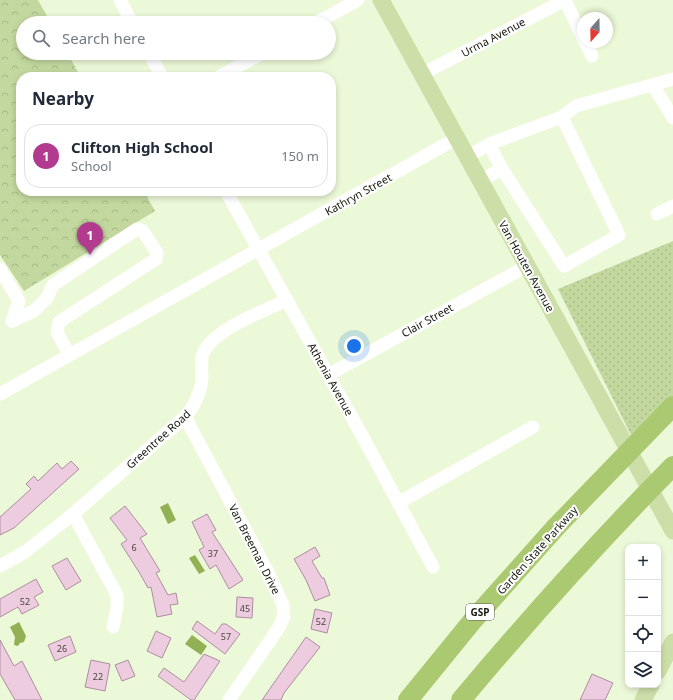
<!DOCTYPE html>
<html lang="en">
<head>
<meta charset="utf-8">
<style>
	:root { --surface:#fff; --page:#f6f6f7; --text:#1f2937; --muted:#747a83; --line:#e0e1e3; --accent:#b23a8f }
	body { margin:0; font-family:"Noto Sans",sans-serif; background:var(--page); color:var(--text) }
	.controls { position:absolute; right:12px; bottom:12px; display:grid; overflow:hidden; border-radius:8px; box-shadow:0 2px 6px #0003 }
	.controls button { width:36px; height:36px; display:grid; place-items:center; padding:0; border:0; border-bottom:1px solid var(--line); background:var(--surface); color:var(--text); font:20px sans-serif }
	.compass { position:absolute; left:577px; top:12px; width:36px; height:36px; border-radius:50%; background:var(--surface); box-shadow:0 2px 6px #0003; rotate:200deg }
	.you { position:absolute; left:354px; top:346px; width:14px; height:14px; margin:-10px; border:3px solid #fff; border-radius:50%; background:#1a73e8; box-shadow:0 0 0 6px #1a73e833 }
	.badge { display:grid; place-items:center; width:26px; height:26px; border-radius:50%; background:var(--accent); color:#fff; font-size:13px; font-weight:700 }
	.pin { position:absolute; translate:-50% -33px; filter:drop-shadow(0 1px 2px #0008) }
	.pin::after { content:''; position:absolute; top:21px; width:14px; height:12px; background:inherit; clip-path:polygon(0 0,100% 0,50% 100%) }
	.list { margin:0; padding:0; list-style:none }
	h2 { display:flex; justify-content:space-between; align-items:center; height:52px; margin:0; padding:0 16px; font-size:17px }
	h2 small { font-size:13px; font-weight:400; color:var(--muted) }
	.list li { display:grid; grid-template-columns:26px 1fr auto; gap:12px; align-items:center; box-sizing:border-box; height:64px; margin:0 8px 8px; padding:0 8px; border:1px solid var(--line); border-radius:16px }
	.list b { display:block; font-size:15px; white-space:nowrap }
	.list p { margin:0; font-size:13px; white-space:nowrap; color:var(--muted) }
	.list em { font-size:13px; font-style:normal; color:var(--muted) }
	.icon { flex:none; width:22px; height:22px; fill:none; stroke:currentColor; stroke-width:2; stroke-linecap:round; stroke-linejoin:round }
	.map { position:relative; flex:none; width:673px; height:700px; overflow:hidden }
	.search { position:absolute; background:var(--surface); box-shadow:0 2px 6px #0003; left:16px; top:16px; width:320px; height:44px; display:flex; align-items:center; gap:10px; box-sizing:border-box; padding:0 14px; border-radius:22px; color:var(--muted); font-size:15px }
	.panel { position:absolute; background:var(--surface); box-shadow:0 2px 6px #0003; left:16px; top:72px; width:320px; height:124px; border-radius:16px }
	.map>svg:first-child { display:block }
	.grass { fill:url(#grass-dots) }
	.forest { fill:url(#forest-crowns) }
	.water { fill:#92b054 }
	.building { fill:#edccdf; stroke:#ad8ea1 }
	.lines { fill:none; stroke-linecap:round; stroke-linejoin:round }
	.minor { stroke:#fff; stroke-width:13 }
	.major { stroke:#cddfa9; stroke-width:17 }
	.highway { stroke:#abc970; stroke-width:20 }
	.labels { text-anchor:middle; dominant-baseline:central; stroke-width:4; stroke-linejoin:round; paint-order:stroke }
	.number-label { font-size:9px; fill:#4a4541 }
	.shield { fill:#fff; stroke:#5a5d55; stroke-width:1 }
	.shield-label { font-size:10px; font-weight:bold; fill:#14180c }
	.street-label { font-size:11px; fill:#14180c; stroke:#fff }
</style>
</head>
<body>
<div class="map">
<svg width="673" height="700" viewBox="0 0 673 700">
	<defs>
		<pattern id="grass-dots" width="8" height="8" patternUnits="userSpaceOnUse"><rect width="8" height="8" fill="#c3d89f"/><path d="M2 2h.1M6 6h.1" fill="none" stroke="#a7b988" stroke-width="1.8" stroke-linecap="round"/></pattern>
		<pattern id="forest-crowns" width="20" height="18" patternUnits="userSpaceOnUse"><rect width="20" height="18" fill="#c3d89f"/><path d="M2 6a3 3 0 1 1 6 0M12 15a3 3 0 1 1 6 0" fill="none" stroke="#a7b988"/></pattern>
	</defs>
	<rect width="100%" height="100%" fill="#ecf9d8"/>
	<polygon class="grass" points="673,241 673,396 632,437 558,289"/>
	<polygon class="forest" points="0,0 38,0 51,23 23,23 23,53 67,53 81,77 21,77 21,191 144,191 155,211 24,291 0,255"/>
	<g class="water">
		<polygon points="168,503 176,520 168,524 160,507"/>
		<polygon points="195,555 205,571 199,574 189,558"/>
		<polygon points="19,622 26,636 24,642 20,643 18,646 14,645 15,637 10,627"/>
		<polygon points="192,635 207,646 201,655 185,644"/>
	</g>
	<g class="building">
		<polygon points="71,461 79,469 14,528 0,535 0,517 31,489 26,484 34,476 38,481 57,463 62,469"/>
		<polygon points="125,506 147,534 140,538 160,571 156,573 168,595 176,593 178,604 170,605 172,614 157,617 151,587 148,588 139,572 121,544 127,540 110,518"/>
		<polygon points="207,514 216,530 212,532 243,580 229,589 216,565 210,569 199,550 204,547 192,522"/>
		<polygon points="315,547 320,556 312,561 322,578 324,578 330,595 315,601 306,580 294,559"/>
		<polygon points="67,558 81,581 66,590 52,566"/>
		<polygon points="36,579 43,592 34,597 39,605 22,614 18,607 0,617 0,599"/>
		<polygon points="237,597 253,598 252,618 236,617"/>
		<polygon points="315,609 332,613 327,633 311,629"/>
		<polygon points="197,621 215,634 222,624 226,624 240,634 225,654 192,629"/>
		<polygon points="156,631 171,638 162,658 147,651"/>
		<polygon points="70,636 76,652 55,661 48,645"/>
		<polygon points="306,637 320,647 284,693 281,700 262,700"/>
		<polygon points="0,640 14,666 22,661 42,700 15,700 0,674"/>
		<polygon points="204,654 220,661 194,700 191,700 158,676 164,668 184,682"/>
		<polygon points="91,660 110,664 105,691 85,687"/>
		<polygon points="128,660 135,676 122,681 115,665"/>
		<polygon points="592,674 613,683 605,700 580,700"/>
	</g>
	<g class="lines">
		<g class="minor">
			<polyline points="120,0 132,23"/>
			<polyline points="565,0 583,38"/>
			<polyline points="316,23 358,0"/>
			<polyline points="585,42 592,56"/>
			<polyline points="149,53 162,77"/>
			<polyline points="422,74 565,0"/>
			<polyline points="219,77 262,53"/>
			<polyline points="653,85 673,118"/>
			<polyline points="562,117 576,106 673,79"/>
			<polyline points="467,157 489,144 562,117 619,235 564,266 502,169 489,144"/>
			<polyline points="480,181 502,169"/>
			<polyline points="226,191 364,439 433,567"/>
			<polyline points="657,214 673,206"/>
			<polyline points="0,269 19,301 12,321"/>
			<polyline points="12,321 34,311 47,298 53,285 137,229 143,231 157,253 156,259 59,322 57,332 69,354"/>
			<polyline points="328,375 527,266"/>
			<polyline points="0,394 457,138"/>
			<polyline points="185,417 269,574 283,605 284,617 278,629 229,700"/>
			<polyline points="398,503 533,427"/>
			<polyline points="73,514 117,595 117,607 113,627"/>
			<path d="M0 566 25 552 73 514 185 417C194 407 201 392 202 378 202 371 201 363 202 357 208 331 264 311 287 300"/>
		</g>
		<g class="major">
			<polyline points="381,0 673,531"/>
			<polyline points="658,671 673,642"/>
			<polyline points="643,700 651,685"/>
		</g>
		<g class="highway">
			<polyline points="408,700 474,619 556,527 673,406"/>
			<path d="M461 700C529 619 599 541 673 466"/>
		</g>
	</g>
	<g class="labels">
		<g class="number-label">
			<text x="134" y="547">6</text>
			<text x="213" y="553">37</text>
			<text x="25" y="601">52</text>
			<text x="245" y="608">45</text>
			<text x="321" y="621">52</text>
			<text x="226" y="636">57</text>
			<text x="62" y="648">26</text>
			<text x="98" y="676">22</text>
		</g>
		<rect class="shield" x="466" y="604" width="28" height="16" rx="3"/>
		<g class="shield-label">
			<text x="480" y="612">GSP</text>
		</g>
		<g class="street-label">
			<text transform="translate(493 37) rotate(-28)">Urma Avenue</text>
			<text transform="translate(358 194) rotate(-29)">Kathryn Street</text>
			<text transform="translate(527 266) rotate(61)">Van Houten Avenue</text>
			<text transform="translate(427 320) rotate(-29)">Clair Street</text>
			<text transform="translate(331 379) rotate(61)">Athenia Avenue</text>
			<text transform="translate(158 439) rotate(-42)">Greentree Road</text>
			<text transform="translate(255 549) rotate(63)">Van Breeman Drive</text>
			<text transform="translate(537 550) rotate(-48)">Garden State Parkway</text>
		</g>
	</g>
</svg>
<div class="controls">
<button>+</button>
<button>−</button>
<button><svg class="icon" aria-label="locate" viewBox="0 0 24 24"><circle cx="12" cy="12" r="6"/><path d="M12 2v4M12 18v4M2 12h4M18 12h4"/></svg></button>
<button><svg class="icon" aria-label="layers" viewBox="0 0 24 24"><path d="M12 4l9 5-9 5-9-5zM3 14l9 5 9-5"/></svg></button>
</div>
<svg class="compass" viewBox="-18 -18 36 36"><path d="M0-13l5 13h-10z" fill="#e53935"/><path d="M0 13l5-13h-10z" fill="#747a83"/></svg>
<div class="you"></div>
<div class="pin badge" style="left:90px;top:255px">1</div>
<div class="search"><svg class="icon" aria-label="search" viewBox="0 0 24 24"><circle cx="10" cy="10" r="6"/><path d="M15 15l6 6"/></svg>Search here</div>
<section class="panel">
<h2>Nearby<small></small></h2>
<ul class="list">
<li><span class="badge">1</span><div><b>Clifton High School</b><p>School</p></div><em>150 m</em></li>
</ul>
</section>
</div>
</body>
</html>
